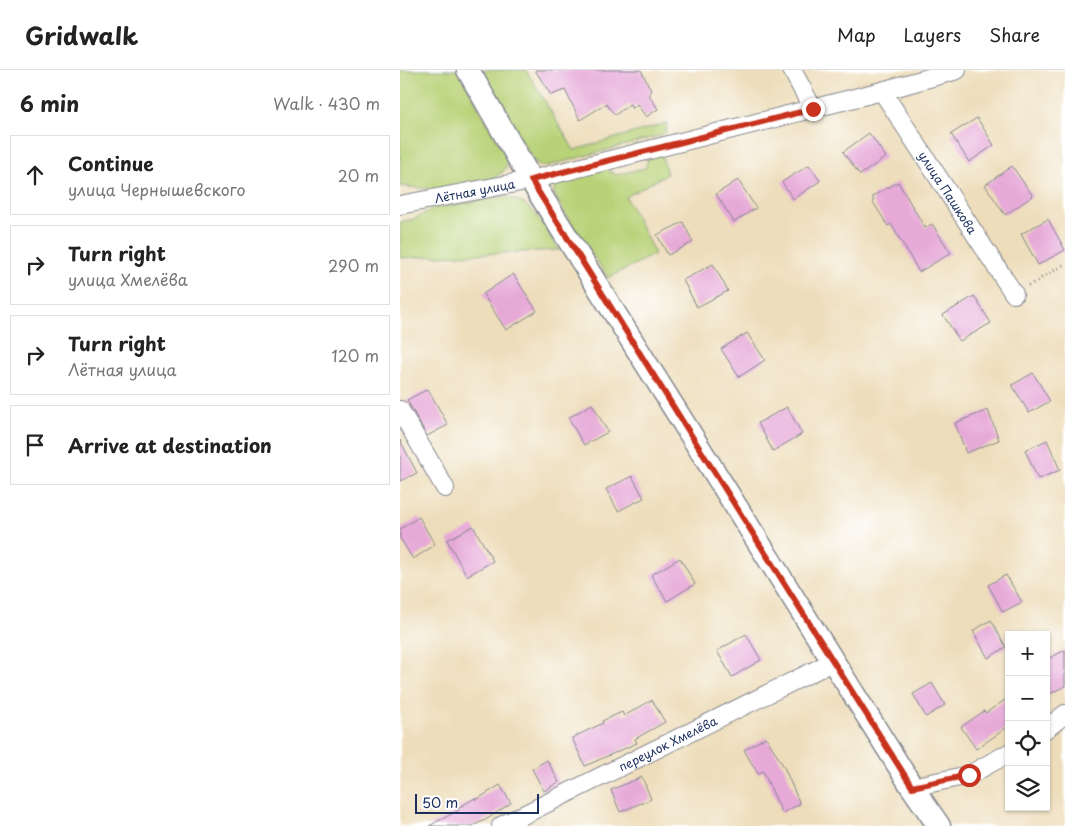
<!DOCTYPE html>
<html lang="en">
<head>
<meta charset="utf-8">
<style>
	:root { --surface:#fff; --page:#f2f2f2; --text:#222; --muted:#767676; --line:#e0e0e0 }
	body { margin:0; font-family:"Playpen Sans",sans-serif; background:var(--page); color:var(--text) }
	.controls { position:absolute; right:15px; bottom:15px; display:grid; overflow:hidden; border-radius:0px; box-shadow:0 1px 4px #0004 }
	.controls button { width:45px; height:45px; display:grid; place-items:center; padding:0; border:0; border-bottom:1px solid var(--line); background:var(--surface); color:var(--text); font:25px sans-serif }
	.scale { position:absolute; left:15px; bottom:12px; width:124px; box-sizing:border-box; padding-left:5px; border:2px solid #1b2f5e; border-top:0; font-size:14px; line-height:18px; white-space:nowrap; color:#1b2f5e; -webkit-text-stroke:4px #fff; paint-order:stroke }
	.stop { position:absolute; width:15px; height:15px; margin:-11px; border:4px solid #c8321e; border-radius:50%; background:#fff }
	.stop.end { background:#c8321e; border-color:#fff; box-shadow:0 1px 5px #0008 }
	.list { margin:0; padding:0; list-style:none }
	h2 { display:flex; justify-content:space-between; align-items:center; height:65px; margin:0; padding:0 20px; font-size:21px }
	h2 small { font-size:16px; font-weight:400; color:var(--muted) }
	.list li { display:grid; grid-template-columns:32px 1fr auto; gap:15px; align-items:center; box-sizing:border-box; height:80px; margin:0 10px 10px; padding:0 10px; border:1px solid var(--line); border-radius:0px }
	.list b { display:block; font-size:19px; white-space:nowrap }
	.list p { margin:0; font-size:16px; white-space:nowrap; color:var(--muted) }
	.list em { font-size:16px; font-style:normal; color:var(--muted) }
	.icon { flex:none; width:28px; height:28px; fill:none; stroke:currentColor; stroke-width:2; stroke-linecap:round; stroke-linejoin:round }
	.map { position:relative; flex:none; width:665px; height:756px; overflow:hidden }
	header { display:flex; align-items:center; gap:30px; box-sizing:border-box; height:70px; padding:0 25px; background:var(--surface); border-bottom:1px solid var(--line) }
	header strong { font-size:24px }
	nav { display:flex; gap:28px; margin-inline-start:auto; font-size:18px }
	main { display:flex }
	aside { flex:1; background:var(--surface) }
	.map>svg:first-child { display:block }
	.green { fill:#b8d277; stroke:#6a806a }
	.building { fill:#e6a9d8 }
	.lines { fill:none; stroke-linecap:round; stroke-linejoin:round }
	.minor-casing { stroke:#84868c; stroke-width:20 }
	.major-casing { stroke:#84868c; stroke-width:25 }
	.path { stroke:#84868c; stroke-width:3; stroke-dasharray:1 4; stroke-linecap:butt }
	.minor { stroke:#fff; stroke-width:18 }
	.major { stroke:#fff; stroke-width:22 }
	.route { stroke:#c8321e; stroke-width:6 }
	.labels { text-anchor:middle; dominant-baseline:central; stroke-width:4; stroke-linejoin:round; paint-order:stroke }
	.street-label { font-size:12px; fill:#1b2f5e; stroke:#fff }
</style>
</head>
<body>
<header>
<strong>Gridwalk</strong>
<nav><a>Map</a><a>Layers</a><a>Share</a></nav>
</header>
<main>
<aside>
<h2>6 min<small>Walk · 430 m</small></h2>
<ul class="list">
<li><svg class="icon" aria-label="ahead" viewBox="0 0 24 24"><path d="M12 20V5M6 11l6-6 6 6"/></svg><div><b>Continue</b><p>улица Чернышевского</p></div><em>20 m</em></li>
<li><svg class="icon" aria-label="right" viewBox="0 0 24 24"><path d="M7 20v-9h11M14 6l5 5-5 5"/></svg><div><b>Turn right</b><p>улица Хмелёва</p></div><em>290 m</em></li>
<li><svg class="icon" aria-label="right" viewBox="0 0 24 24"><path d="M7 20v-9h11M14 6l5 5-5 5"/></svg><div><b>Turn right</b><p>Лётная улица</p></div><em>120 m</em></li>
<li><svg class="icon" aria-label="arrive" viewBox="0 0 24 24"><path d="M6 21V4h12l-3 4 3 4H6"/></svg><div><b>Arrive at destination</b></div></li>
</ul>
</aside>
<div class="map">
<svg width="665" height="756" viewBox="0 0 665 756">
	<rect width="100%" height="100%" fill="#fff"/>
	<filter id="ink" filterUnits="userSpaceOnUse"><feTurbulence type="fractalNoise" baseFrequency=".02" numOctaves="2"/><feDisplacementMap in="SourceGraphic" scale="10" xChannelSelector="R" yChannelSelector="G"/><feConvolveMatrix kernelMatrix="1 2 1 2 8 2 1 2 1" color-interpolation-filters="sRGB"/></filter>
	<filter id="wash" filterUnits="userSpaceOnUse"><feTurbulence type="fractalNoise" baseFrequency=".0096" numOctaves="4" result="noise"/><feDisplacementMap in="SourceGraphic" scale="20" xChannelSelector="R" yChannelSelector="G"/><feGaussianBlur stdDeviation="1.12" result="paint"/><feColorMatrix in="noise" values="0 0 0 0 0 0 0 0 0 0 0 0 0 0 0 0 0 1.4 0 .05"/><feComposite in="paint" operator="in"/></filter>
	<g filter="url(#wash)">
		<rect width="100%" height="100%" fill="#edddba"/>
		<g class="green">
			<polygon points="0,0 58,0 108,90 106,97 103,102 94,108 39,120 0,116"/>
			<polygon points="77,0 126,0 174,80 267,53 266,62 259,66 144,97 135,92"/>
			<polygon points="261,83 267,104 226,127 255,184 208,208 162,139 154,123 154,119 160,108 205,98 216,105 245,98 250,85"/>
			<path d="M101 127C133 128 143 156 159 180L0 188V152L14 149 34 138Z"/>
		</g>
		<g id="blocks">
			<g class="building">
				<polygon points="135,0 241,0 251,20 249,25 258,39 246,47 237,34 232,39 230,34 215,45 206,34 180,50 165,20 151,25"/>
				<polygon points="577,48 594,75 569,92 551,64"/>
				<polygon points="469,63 486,87 460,105 443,82"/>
				<polygon points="409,95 420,111 393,129 382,112"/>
				<polygon points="612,96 633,126 605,145 585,115"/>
				<polygon points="338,110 356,138 334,152 316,124"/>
				<polygon points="498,112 525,158 532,154 551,183 519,202 491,154 488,156 473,132 473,126"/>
				<polygon points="648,149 665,180 638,195 621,164"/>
				<polygon points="283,152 293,172 268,185 257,165"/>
				<polygon points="313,194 328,221 297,237 283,210"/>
				<polygon points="113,204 137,241 106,260 83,224"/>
				<polygon points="574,226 591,253 560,271 543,245"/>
				<polygon points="347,263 365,290 339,307 321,279"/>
				<polygon points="633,303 650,331 629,343 612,315"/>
				<polygon points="28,319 48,355 27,366 7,330"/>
				<polygon points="192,334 208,362 184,375 168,348"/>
				<polygon points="387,337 402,364 373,381 358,353"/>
				<polygon points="588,340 599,370 566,383 555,353"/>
				<polygon points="0,370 17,403 0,411"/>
				<polygon points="647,370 660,400 638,409 625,380"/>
				<polygon points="232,406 244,428 218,441 206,419"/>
				<polygon points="19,447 35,475 13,489 0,468 0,459"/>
				<polygon points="73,456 93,491 67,506 47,470"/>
				<polygon points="280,488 295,514 267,531 251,505"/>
				<polygon points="606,505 622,532 603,542 588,515"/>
				<polygon points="591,550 606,577 588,588 573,561"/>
				<polygon points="346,564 361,590 332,607 317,581"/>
				<polygon points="665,580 665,616 646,626 646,590"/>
				<polygon points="532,613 545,635 526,647 513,624"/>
				<polygon points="609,627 609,656 576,679 561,657 584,641 586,643"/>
				<polygon points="252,630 265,652 235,669 237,673 185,696 172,668 203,653 202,651 222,642 224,646"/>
				<polygon points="366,667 384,697 400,734 382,743 363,701 358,704 344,680"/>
				<polygon points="147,690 159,712 144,721 132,699"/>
				<polygon points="242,707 251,729 220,742 211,720"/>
				<polygon points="100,715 111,733 87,749 72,756 29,756 59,740 58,738 75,728 76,730"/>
			</g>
		</g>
	</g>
	<g filter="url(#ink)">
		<use href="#blocks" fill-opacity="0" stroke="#84868c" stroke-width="1"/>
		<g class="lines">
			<defs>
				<g id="minor">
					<polyline points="392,0 413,39"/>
					<path id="s1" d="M482 21 614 224"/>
					<path id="s2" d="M0 135 131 110 482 21 557 0"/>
					<polyline points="0,340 45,418"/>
					<polyline points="646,659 665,644"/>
					<polyline points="512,717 569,705 609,683"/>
					<path id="s3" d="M101 756 434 591"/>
				</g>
				<polyline id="major" points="68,0 131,110 512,717 539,756"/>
			</defs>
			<use href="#minor" class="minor-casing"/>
			<use href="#major" class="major-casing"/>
			<polyline class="path" points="628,216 665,194"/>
			<use href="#minor" class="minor"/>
			<use href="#major" class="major"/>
		</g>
	</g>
	<g class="lines" filter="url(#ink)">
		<polyline class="route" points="413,39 131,110 512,717 569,705"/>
	</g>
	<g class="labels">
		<g class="street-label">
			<text stroke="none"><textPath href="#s2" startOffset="76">Лётная улица</textPath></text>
			<text stroke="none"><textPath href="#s1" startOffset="121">улица Пашкова</textPath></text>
			<text stroke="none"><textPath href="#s3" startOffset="186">переулок Хмелёва</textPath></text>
		</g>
	</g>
</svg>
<div class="controls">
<button>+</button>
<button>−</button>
<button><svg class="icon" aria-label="locate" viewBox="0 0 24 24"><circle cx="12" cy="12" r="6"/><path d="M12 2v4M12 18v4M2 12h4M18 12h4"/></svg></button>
<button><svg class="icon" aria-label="layers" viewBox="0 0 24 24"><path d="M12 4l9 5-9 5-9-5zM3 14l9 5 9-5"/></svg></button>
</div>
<div class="scale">50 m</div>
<div class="stop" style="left:569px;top:705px"></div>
<div class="stop end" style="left:413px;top:39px"></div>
</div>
</main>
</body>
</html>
